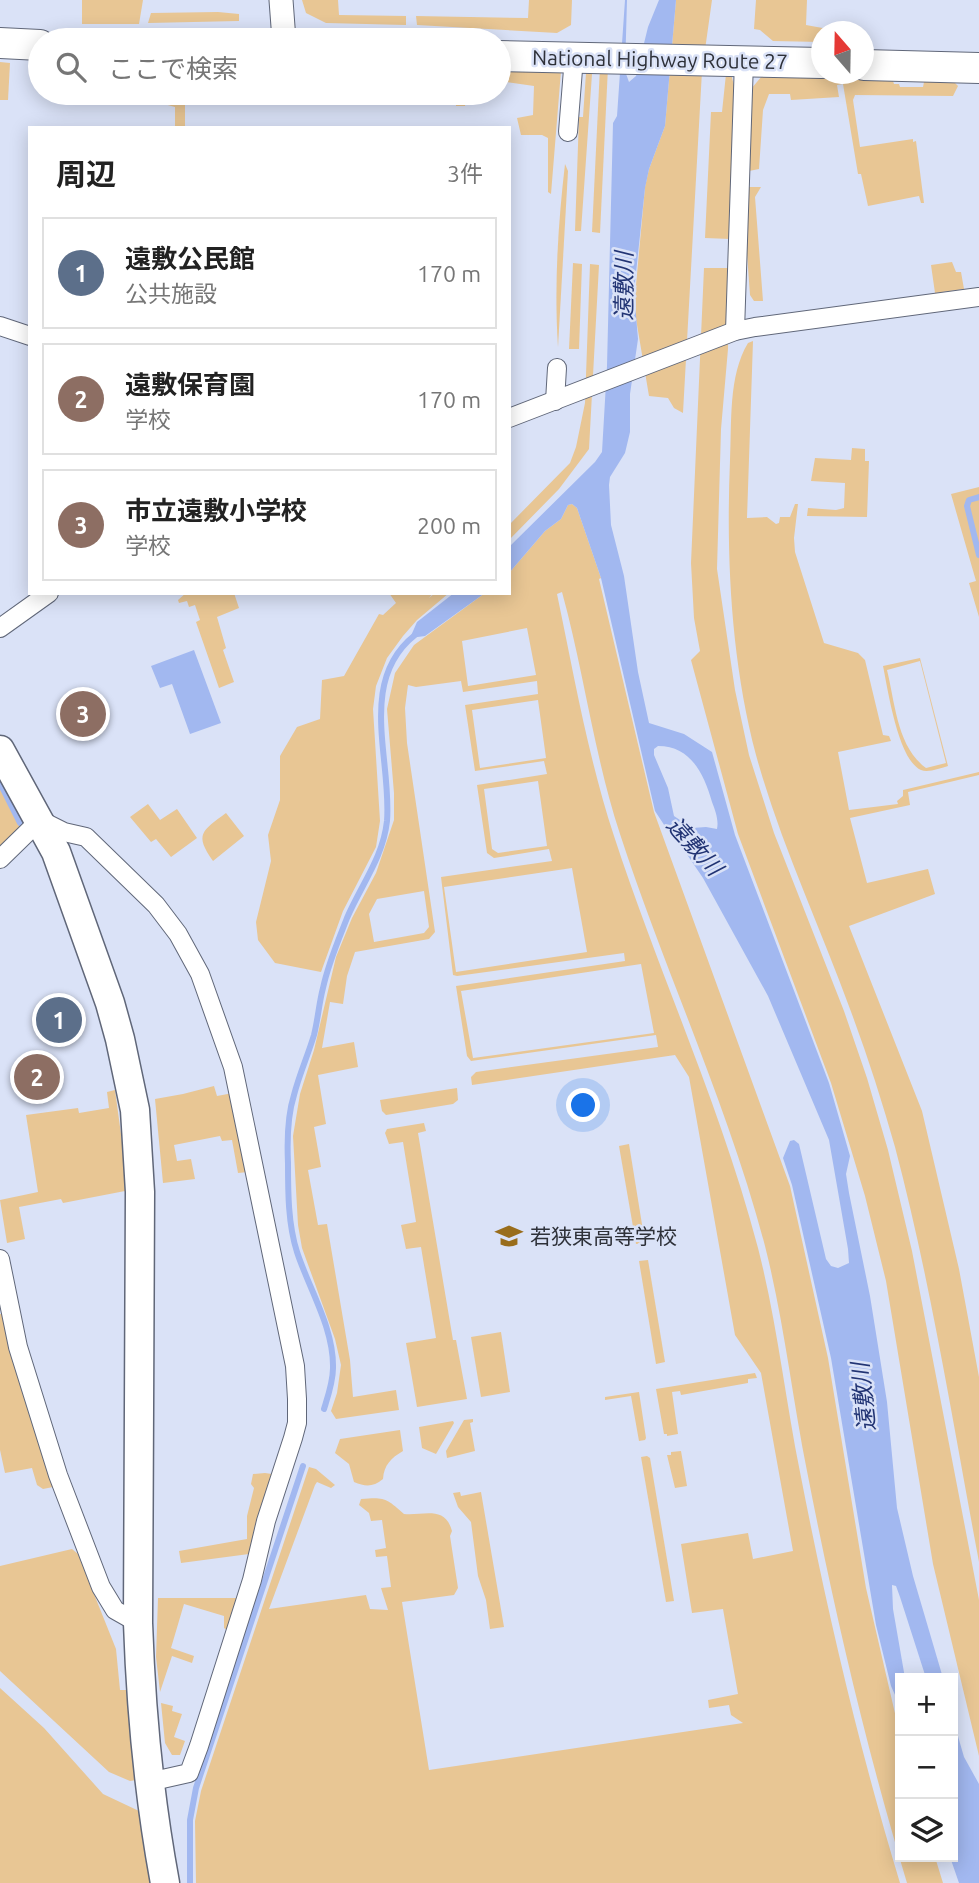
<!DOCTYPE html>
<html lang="ja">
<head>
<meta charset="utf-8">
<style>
	:root { --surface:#fff; --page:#f2f2f2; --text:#222; --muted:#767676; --line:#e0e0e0; --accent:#996d1b }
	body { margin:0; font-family:Ubuntu,"Noto Sans JP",sans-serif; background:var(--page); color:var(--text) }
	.controls { position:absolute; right:21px; bottom:21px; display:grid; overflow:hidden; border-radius:0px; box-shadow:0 4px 18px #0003 }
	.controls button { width:63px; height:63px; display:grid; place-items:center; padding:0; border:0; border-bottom:2px solid var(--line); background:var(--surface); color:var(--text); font:35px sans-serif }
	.compass { position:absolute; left:811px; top:21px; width:63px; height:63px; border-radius:50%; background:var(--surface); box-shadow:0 4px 18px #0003; rotate:340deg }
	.you { position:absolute; left:584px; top:1106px; width:24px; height:24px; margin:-18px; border:5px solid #fff; border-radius:50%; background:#1a73e8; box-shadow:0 0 0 10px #1a73e833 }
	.badge { display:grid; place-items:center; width:46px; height:46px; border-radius:50%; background:var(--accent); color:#fff; font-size:23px; font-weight:700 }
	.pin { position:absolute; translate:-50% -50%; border:4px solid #fff; box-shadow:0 2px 7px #0006 }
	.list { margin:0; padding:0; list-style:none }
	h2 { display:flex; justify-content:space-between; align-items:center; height:91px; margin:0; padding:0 28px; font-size:30px }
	h2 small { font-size:23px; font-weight:400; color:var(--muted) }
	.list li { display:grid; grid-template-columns:46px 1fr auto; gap:21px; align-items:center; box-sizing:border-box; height:112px; margin:0 14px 14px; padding:0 14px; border:2px solid var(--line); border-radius:0px }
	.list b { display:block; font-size:26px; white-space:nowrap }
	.list p { margin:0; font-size:23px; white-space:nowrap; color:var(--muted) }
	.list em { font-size:23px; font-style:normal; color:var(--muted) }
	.icon { flex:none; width:38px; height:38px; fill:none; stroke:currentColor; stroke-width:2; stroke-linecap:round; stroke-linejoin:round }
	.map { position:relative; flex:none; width:979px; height:1883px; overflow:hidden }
	.search { position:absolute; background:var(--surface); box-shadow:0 4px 18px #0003; left:28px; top:28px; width:483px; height:77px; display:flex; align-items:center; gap:18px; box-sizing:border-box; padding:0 24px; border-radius:38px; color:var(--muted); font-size:26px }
	.panel { position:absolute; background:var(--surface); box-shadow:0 4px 18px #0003; left:28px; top:126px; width:483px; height:469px; border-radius:0px }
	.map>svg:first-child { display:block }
	.green { fill:#e8c694; fill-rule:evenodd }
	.water { fill:#a2b8f0; fill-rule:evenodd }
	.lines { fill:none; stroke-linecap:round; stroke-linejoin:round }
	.stream { stroke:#a2b8f0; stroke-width:6 }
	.minor-casing { stroke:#606779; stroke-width:20 }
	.tertiary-casing { stroke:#606779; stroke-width:25 }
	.primary-casing { stroke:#606779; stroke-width:31 }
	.trunk-casing { stroke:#606779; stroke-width:32 }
	.minor { stroke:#fff; stroke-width:18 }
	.tertiary { stroke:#fff; stroke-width:23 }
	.primary { stroke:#fff; stroke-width:28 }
	.trunk { stroke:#fff; stroke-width:30 }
	.labels { text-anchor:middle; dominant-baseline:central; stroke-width:5; stroke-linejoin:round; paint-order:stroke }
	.street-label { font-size:21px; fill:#2e3139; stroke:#dae2f7 }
	.poi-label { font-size:21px; fill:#2e3139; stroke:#dae2f7; text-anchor:start }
	.water-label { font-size:23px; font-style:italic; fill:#223474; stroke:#dae2f7 }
</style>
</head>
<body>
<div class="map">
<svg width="979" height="1883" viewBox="0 0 979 1883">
	<rect width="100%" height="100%" fill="#dae2f7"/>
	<g class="green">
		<polygon points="82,0 143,0 139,24 82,24"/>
		<polygon points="302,0 338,0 339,15 406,16 406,25 326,23 306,13"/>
		<polygon points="529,0 572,0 571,25 557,33 417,25 416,16 528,18"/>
		<polygon points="676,0 712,0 702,71 683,413 674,408 668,398 649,396 634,307 645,187 649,169 665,126"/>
		<polygon points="756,0 807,0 806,25 839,31 822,32 821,42 773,41 760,30 754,29"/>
		<polygon points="218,12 239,14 239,21 148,23 151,13"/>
		<polygon points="0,62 10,63 8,100 0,100"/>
		<polygon points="600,67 608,67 600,233 592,232"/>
		<polygon points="499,68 561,71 551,194 548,192 548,138 542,135 521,135 517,118 533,115 534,86 499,81"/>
		<polygon points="586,73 592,74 581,231 575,231 579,117 583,117"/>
		<polygon points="726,74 731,74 735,89 730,239 705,238 711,112 722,112"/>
		<polygon points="762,76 893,81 894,84 899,84 900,87 923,87 924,82 954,82 958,86 953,96 855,95 853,100 860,147 913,139 913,142 916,141 924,203 921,203 919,196 868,206 861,174 858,174 843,84 837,85 839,97 791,100 790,94 769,94 763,110 759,169 749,171 751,89"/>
		<polygon points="158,93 163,93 163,97 185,99 185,128 175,128 175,107 157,102"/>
		<polygon points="419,93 466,93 465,106 456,106 456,103 430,104 430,101 420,102"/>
		<path d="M565 164 568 171 558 347C554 287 558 224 565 164Z"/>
		<polygon points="747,187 761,187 755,197 763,301 754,301 750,295 745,226"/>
		<polygon points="952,262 956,272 961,272 964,289 935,293 931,265"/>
		<polygon points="573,263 582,264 579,349 569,349"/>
		<polygon points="590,264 599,265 589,449 559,489 509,540 509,525 570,463 576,447 585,403"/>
		<polygon points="704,268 729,268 728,349 721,429 717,569 735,690 749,755 774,833 844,1011 867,1078 888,1150 912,1251 979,1600 979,1756 933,1564 886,1281 865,1196 831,1083 738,834 691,660 700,651 694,618 691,563"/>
		<path d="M753 341 747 518 767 517 776 524 779 523 780 517H790L795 504H798L794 538 795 552 824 643 858 653 865 660 883 735 889 736 891 741 838 752 849 810 898 804 897 801 903 796V790L979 772V775L908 792 910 805 850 818 867 883 928 869 935 894 849 926 922 1111 959 1269 979 1377V1562C953 1424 931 1283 895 1147 882 1101 867 1054 850 1009 819 924 780 842 756 755 731 660 726 558 730 460 732 423 728 376 748 343Z"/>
		<polygon points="852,448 865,449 865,461 869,461 867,517 807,516 808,508 836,510 844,508 845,483 811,481 815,458 851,460"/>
		<polygon points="979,487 979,617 969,583 976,581 951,494"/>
		<path d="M572 504 577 508 601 578 599 579 654 812 790 1186 828 1358 866 1588 900 1735V1857H935L943 1883H907C866 1747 834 1610 807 1471 792 1396 784 1321 765 1246 728 1105 665 972 620 834 594 755 584 672 562 592L557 594C574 675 588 757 614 836 659 974 721 1107 758 1248 777 1322 785 1397 800 1472 827 1611 859 1748 900 1883H196L195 1821 201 1791 309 1467 316 1469 335 1485 331 1488 317 1482 315 1485 269 1609 366 1595 370 1609 388 1610 381 1588 391 1587 387 1556 376 1557 375 1550 386 1548 382 1520 371 1521 369 1513 359 1505 361 1499C385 1497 386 1498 404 1514 423 1516 445 1505 452 1531L450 1536 458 1588 454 1595 402 1602 429 1770 743 1723 731 1715 729 1705 709 1708 708 1700 738 1694 723 1609 692 1613 681 1544 748 1533 753 1559 793 1551 761 1373 735 1335 689 1077 675 1055 472 1085 471 1077 476 1072 658 1047 656 1035 471 1061 467 1056 456 986 625 961 624 953 457 976 453 975 441 877 552 861 549 849 494 858 487 853 477 785 547 774 544 761 475 771 465 705 538 694 537 681 463 692 461 681 416 687 408 685 405 708 407 743 435 932 429 939 355 952 347 976 343 1004 330 1002 322 1048 354 1042 358 1067 318 1075 326 1124 314 1127 321 1167 308 1170 318 1225 327 1224 350 1360 353 1397 396 1390 399 1410 336 1419 331 1411 337 1393 341 1365 335 1339 302 1248 298 1225 293 1136 300 1094 314 1050 336 957 352 918 376 873 394 820V793L387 709 395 673 414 645 485 593H509V573L545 531 561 519 568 505ZM527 628 536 675 468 686 462 641ZM538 700 546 758 480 768 472 710ZM538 781 547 846 498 853 492 849 484 789ZM572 868 587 952 456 972 444 887ZM424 891 429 927 424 933 374 942 369 914 377 899ZM641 964 654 1033 473 1058 461 991Z"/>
		<polygon points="186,593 234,593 239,608 217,617 226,648 223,650 234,682 219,688 196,622 200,620 195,605 189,607 187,601 179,603 178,600"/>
		<polygon points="389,593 433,593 429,598 435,593 449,593 417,620 403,636 387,658 376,686 373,709 380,821 376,847 343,911 321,972 275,963 258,940 256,922 271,861 268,835 280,800 280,756 297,727 320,719 322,680 344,676 379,614 383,615 396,603"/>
		<path d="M920 658 948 766C941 768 928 773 921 770 898 760 888 690 883 666ZM920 661 946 763 926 768C897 747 895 702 887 670Z"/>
		<polygon points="0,786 22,826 0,848"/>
		<polygon points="148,804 160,820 177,809 197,838 171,857 156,839 151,842 130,817"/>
		<path d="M226 813 244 836 213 861C194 834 202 831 226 813Z"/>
		<polygon points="214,1086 217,1096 233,1093 248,1172 238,1173 232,1140 222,1141 220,1136 174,1145 177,1161 191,1159 195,1179 163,1183 155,1099 183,1094"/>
		<polygon points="457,1088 458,1100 453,1104 386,1115 382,1111 380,1100"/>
		<polygon points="115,1090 123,1149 125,1191 63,1203 61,1199 19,1207 25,1239 7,1243 0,1200 38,1192 26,1115 78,1108 79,1113 109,1108 107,1092"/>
		<polygon points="424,1123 426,1131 418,1133 453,1340 456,1340 467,1399 417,1407 406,1343 436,1338 421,1247 406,1249 401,1225 416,1222 403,1142 389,1144 385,1133 387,1129"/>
		<polygon points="629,1144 645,1243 636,1244 619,1146"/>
		<polygon points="648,1260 665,1362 656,1364 639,1261"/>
		<polygon points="0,1314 2,1314 32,1422 53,1487 43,1489 37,1485 32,1468 5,1473 0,1450"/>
		<polygon points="501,1332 510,1392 481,1397 471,1337"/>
		<polygon points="755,1373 757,1378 748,1379 748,1383 681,1395 680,1391 672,1392 678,1434 667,1436 667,1434 664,1434 656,1389"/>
		<polygon points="639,1392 646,1438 645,1440 639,1441 631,1396 605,1400 605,1397"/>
		<polygon points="473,1419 473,1422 470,1423 475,1451 447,1458 446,1451 464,1420"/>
		<polygon points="453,1421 454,1423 436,1454 422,1448 419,1427"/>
		<path d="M400 1430 403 1451C391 1458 384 1465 383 1479 373 1487 366 1487 354 1482L349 1464 335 1453 340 1439Z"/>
		<polygon points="681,1451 687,1486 675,1488 667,1455 671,1455 671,1452"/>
		<polygon points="647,1456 650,1458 674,1601 666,1602 641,1457"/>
		<polygon points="265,1473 272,1474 255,1526 249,1554 181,1563 179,1551 247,1539 247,1516 254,1488 251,1484 253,1474"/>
		<polygon points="460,1492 461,1496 481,1492 504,1627 490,1629 486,1600 478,1576 471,1522 458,1507 453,1493"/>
		<polygon points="72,1549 78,1554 116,1649 120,1690 128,1690 137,1780 130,1781 109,1772 0,1671 0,1566"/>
		<polygon points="158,1598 237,1598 227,1630 224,1628 224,1616 184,1604 171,1648 194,1656 192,1663 172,1656 160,1692 156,1657"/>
		<polygon points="0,1688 44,1728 103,1794 139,1811 156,1883 0,1883"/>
		<polygon points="161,1703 173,1706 172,1711 182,1714 174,1737 185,1741 180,1755 172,1755 165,1743"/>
	</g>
	<g class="water">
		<path d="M625 0H627L625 71 629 82 636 76 648 27 659 0H676L665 126 649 169 645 188 634 292 638 339 630 394V432L625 453 610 477 609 485 611 525 624 576 638 672 649 723 684 734 712 752 735 835 829 1083 850 1156 846 1174 849 1193 870 1296 887 1402 897 1508 913 1576 943 1678H926L900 1597 896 1586 892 1585 893 1609 905 1678H900V1706L891 1686 876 1625 831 1358 792 1185 783 1158 790 1141 794 1140 799 1144 826 1259 831 1266 838 1268 849 1263 848 1249 829 1140 768 996 703 878 686 853 674 840 655 811 601 578 577 508 572 504 568 505 561 519 545 531 509 573V547L595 462 602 452 607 366 613 123 617 116ZM658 746C691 746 704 774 712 802 715 810 719 820 717 829L706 827 692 828 674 816 668 788 654 755V749Z"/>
		<polygon points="454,593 485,593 425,636 410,638 417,622"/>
		<polygon points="194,650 221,723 190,734 172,684 160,688 151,666"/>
		<polygon points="953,1719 964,1757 979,1784 979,1883 959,1883 950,1857 953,1857"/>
	</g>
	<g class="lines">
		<g class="stream">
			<polyline points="979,497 969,500 967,506 979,555"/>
			<polyline points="0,783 20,823"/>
			<path d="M324 1409C328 1396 333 1382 333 1368 334 1328 309 1289 297 1252 288 1224 288 1192 288 1163 287 1141 287 1117 294 1095 299 1075 308 1055 314 1035 318 1019 319 1003 323 988 328 964 338 941 347 918 361 885 383 858 387 821 392 760 357 681 415 635"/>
			<polyline points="190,1883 190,1820 196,1788 303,1466"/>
		</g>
		<defs>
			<g id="minor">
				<polyline points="568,132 574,57"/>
				<polyline points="0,326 30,336"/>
				<polyline points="735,331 744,61"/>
				<polyline points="555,401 557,368"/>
				<polyline points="509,418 735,331 755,327 979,297"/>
				<polyline points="0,628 49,593"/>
				<polyline points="0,859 40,820 64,832 86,837 156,905 178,934 200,974 233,1067 295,1366 297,1399 297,1423 293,1438 266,1521 252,1580 199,1746 189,1773 149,1782"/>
				<polyline points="0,1259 18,1347 58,1475 101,1587 115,1610 138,1623"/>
			</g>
			<polyline id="tertiary" points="281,0 284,40"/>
			<path id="primary" d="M0 750 56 852 110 1003 120 1039 135 1110 140 1192 138 1623C141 1711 149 1797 165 1883"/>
			<g id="trunk">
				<polyline points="0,43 40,45"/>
				<polyline points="499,56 822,63"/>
				<polyline points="864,65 979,68"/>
			</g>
		</defs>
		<use href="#minor" class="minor-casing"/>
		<use href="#tertiary" class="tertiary-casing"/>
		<use href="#primary" class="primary-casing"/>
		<use href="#trunk" class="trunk-casing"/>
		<use href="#minor" class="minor"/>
		<use href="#tertiary" class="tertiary"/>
		<use href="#primary" class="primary"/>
		<use href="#trunk" class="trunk"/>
	</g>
	<defs>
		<symbol id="school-bare" viewBox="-9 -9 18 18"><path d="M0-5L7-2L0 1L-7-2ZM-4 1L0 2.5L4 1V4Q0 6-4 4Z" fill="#996d1b" stroke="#dae2f7" stroke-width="2.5" paint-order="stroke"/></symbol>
	</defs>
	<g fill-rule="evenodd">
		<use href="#school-bare" x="490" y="1217" width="38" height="38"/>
	</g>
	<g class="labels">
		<g class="street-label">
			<text transform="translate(660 59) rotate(1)">National Highway Route 27</text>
		</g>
		<g class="poi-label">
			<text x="530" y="1236">若狭東高等学校</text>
		</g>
		<g class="water-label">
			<text transform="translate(623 286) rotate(-90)">遠敷川</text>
			<text transform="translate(695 846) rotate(48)">遠敷川</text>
			<text transform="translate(863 1397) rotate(-96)">遠敷川</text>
		</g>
	</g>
</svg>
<div class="controls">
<button>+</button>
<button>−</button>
<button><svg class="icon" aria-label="layers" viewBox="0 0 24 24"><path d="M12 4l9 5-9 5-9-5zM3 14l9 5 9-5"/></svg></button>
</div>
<svg class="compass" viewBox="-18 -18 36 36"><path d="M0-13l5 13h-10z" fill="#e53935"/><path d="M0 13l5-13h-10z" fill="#767676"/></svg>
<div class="you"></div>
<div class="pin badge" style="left:59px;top:1020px;background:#5c6f8a">1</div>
<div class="pin badge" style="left:37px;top:1077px;background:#8d6e63">2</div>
<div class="pin badge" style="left:83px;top:714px;background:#8d6e63">3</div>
<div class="search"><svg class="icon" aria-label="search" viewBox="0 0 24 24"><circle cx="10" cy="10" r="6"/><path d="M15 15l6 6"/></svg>ここで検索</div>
<section class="panel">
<h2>周辺<small>3件</small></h2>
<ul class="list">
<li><span class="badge" style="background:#5c6f8a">1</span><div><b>遠敷公民館</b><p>公共施設</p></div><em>170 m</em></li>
<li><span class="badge" style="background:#8d6e63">2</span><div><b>遠敷保育園</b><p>学校</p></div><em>170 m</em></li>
<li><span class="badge" style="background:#8d6e63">3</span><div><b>市立遠敷小学校</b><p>学校</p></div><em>200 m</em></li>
</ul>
</section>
</div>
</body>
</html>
